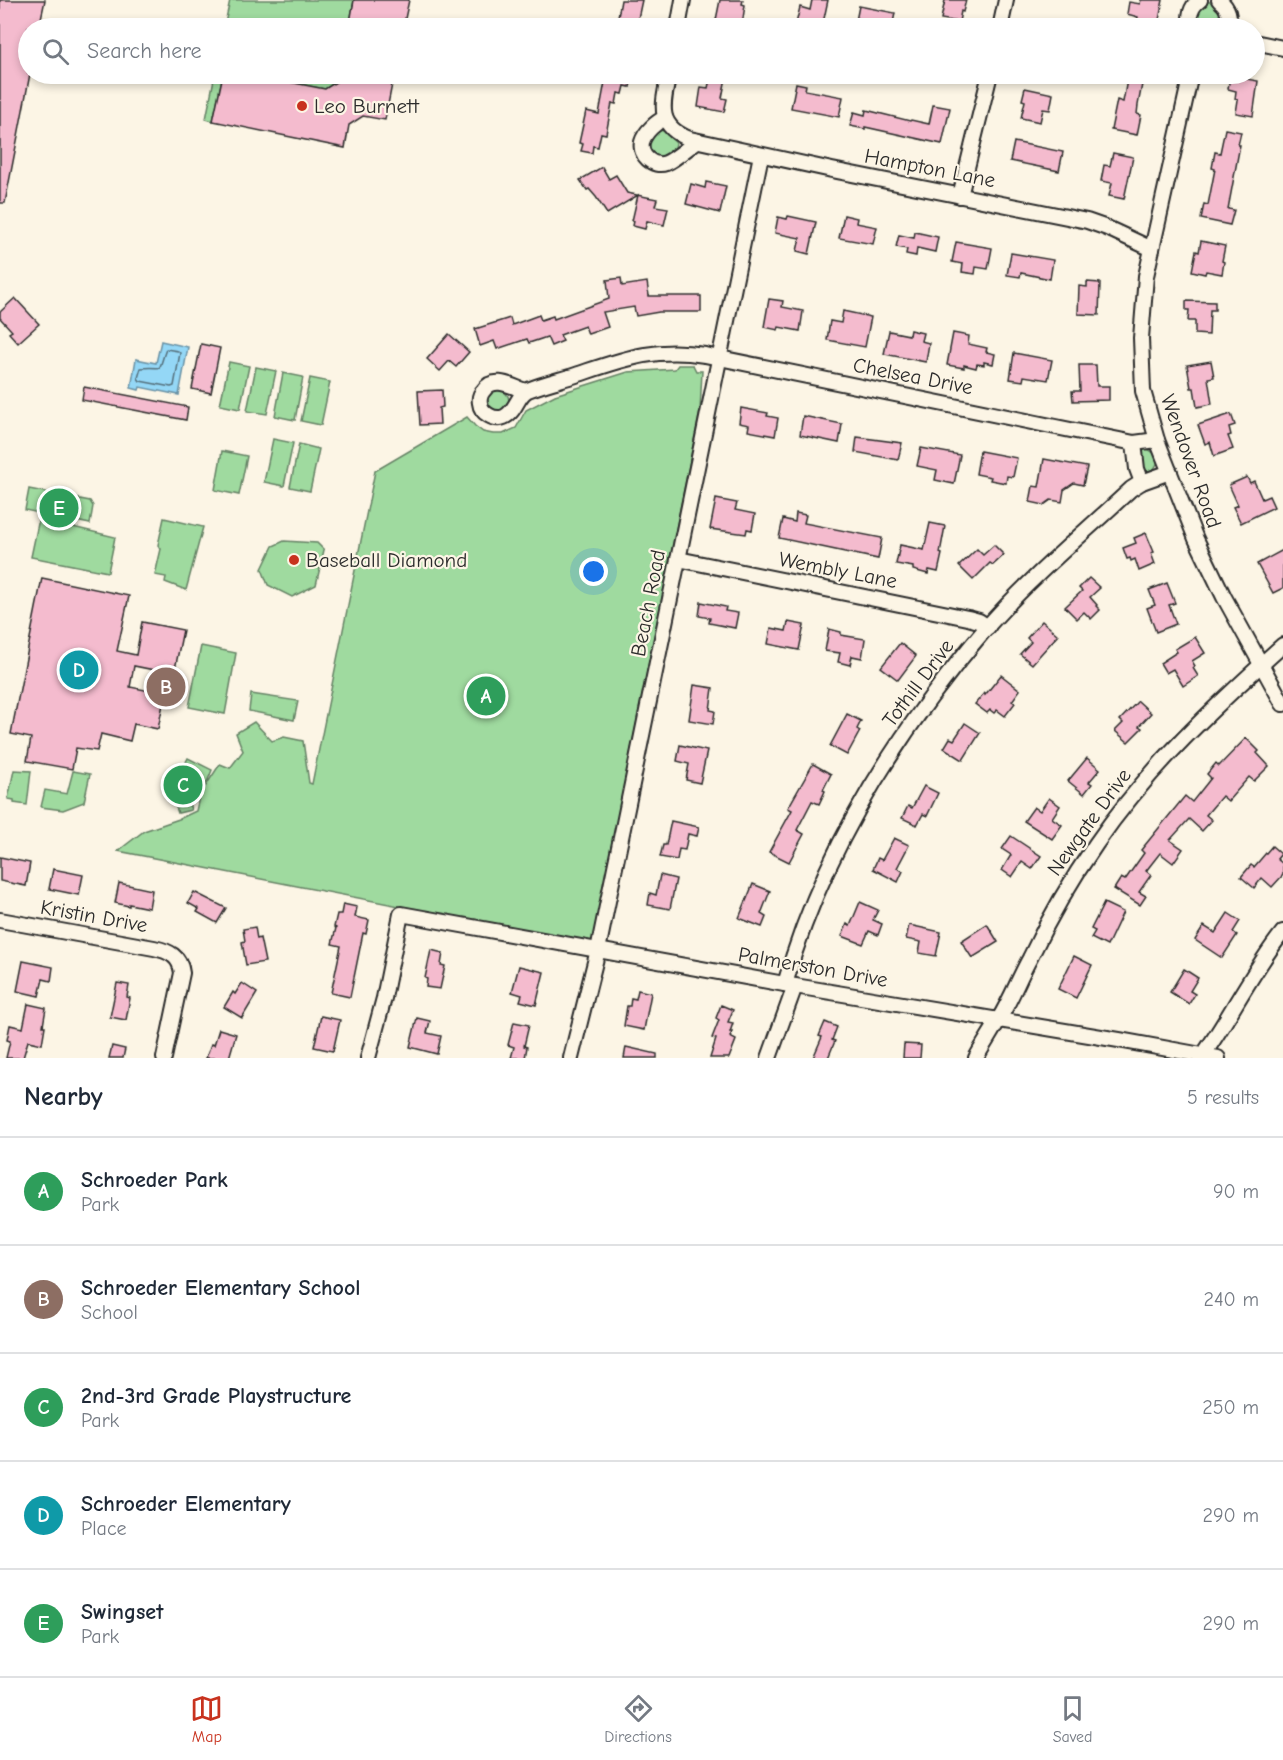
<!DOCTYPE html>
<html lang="en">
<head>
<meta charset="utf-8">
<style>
	:root { --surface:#fff; --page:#f2f2f3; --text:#1f2937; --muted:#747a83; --line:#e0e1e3; --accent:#c8321e }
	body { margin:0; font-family:"Comic Neue",sans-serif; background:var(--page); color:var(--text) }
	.you { position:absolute; left:594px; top:572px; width:21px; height:21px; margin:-15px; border:4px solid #fff; border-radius:50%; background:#1a73e8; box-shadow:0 0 0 9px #1a73e833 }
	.badge { display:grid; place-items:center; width:39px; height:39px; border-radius:50%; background:var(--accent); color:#fff; font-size:20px; font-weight:700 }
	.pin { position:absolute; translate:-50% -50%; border:3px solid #fff; box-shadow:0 2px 6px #0006 }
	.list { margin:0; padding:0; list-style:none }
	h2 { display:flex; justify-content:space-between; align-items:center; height:78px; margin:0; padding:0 24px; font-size:26px }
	h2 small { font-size:20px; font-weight:400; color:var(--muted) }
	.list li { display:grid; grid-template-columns:39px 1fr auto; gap:18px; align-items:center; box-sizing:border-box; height:108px; padding:0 24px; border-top:2px solid var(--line) }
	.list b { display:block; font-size:22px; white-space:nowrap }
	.list p { margin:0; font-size:20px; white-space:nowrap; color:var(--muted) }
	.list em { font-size:20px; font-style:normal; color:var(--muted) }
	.icon { flex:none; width:33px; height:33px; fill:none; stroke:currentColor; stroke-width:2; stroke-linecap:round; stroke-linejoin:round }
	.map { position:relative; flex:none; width:1283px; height:1058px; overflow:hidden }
	.search { position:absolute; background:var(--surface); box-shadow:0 3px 9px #0003; left:18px; right:18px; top:18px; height:66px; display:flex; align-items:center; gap:15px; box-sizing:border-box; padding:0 21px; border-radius:33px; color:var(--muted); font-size:22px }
	.sheet { height:618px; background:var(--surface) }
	nav { display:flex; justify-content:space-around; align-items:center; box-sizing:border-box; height:84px; border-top:2px solid var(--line); background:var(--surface); font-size:16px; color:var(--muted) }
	nav a { display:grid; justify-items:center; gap:3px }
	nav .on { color:var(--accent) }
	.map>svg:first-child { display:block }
	.green { fill:#9fda9f; stroke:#658265; stroke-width:1.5 }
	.water { fill:#94d7f6; stroke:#6a92a5; stroke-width:1.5 }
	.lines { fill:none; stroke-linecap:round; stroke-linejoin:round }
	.shore { stroke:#55707c; stroke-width:1.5 }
	.building { fill:#f4bbce; stroke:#2b2b2b; stroke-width:1.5 }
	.street-casing { stroke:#2b2b2b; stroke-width:18 }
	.street { stroke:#fcf5e5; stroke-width:14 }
	.poi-dot { fill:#c8321e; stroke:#fcf5e5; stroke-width:2 }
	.labels { text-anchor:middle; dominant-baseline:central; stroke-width:4.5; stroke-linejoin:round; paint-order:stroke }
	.poi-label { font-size:21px; fill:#2b2b2b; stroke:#fcf5e5; text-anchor:start }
	.street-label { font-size:21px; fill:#2b2b2b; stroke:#fcf5e5 }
</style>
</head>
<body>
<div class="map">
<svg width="1283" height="1058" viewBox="0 0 1283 1058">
	<rect width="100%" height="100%" fill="#fcf5e5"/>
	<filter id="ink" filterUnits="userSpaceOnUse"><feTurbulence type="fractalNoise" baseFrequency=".0167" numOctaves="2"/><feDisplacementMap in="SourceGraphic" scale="12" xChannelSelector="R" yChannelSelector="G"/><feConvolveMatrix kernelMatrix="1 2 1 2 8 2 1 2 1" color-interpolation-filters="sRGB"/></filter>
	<g filter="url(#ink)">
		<g class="green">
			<polygon points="230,0 354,0 349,28 224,28"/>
			<polygon points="1205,2 1213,2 1223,10 1223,26 1219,28 1198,28 1195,14"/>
			<polygon points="215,74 223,74 213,121 206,119"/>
			<polygon points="248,74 340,74 339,80 325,89"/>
			<path d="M659 130 664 131 676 143C673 167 629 156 659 130Z"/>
			<polygon points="229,362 249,366 240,409 220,405"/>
			<polygon points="678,365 693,365 696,371 702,371 700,411 631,750 595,938 589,943 118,851 144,831 179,819 196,811 200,793 204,787 193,783 187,796 191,810 178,813 171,792 188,758 212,770 205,787 220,764 230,768 243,751 236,733 254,722 272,741 284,737 303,741 309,783 312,784 375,471 467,417 475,426 483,432 493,434 503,434 516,428 526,410 555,395 628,372 675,369"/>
			<polygon points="256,367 276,371 267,414 247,411"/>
			<polygon points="283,373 303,377 295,420 275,416"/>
			<polygon points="310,378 330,382 321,425 301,421"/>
			<circle cx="498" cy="401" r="11"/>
			<polygon points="273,439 293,443 284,486 264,482"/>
			<polygon points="299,444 319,449 310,491 290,487"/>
			<polygon points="1146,448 1156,454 1158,462 1154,469 1149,471 1144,470 1141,455 1143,449"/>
			<polygon points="222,451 247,456 239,495 215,490"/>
			<polygon points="29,489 90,501 93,506 90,524 25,510"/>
			<polygon points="164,518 203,527 186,590 165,582 166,577 155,575 161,549 158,545"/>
			<polygon points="39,519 115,537 108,572 31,557"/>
			<polygon points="284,541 317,543 324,550 316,585 292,597 268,585 262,569 273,546"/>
			<polygon points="201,646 236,653 225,714 189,707"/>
			<polygon points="251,694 298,701 294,720 249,711"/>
			<polygon points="14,770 31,771 27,805 14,803 14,800 8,799"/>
			<polygon points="73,771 90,774 84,802 63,810 41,807 45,790 67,794"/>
		</g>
		<polygon class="water" points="161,341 188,347 179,395 140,387 139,390 131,388 136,359 156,363"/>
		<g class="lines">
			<path class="shore" d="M166 349 178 351 180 353 174 386 171 387 140 381 138 378 141 368C166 365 156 376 166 349Z"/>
		</g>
		<g class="building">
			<polygon points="0,0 45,0 39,28 28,28 28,74 30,74 5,203 0,203"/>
			<polygon points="354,0 409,0 403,28 349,28"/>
			<polygon points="621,0 642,0 636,28 616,28"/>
			<polygon points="720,0 743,0 742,4 745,5 742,25 716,20"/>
			<polygon points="812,0 828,0 822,28 795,28 800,7 810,10"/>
			<polygon points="945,0 966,0 963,12 961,11 959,22 941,19"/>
			<polygon points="1141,0 1163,0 1158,25 1137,21 1138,17 1127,14 1129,2 1140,4"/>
			<polygon points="859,6 895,13 892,28 867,27 868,23 856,21"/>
			<polygon points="223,74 248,74 325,89 339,80 340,74 394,74 385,120 363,116 349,125 345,148 213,121"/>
			<polygon points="584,74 633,74 630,87 625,86 623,94 618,93 616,104 612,103 606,134 601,133 598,147 593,146 592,153 581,151 583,144 579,143 586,111 599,114 605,82 584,79"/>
			<polygon points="1128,74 1144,74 1138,105 1137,114 1141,115 1137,135 1111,130 1117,100 1123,102"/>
			<polygon points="711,75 726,78 722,98 727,99 724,112 698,107 701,87 708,88"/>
			<polygon points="1230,76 1258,81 1253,116 1236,113 1238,100 1235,99 1236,91 1228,89"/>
			<polygon points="796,83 806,85 805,90 843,97 839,117 791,108"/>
			<polygon points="1025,88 1053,94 1050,110 1043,109 1040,122 1021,118 1025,101 1022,100"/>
			<polygon points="933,105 950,108 942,144 865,127 865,129 850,126 854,112 865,115 866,110 910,121 911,120 929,124"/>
			<polygon points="1225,129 1241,132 1238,145 1240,145 1228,209 1234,210 1230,225 1201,219 1204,204 1208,205 1215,169 1212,168 1215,152 1220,153"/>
			<polygon points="1014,142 1063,152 1059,171 1010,161"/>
			<polygon points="1113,153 1133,157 1124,199 1109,196 1112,183 1101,181 1104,165 1110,166"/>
			<polygon points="602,167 609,179 616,175 627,193 657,199 655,206 668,208 664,225 647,221 645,229 633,226 634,221 632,221 638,195 607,214 596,197 589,189 587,190 580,180"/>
			<polygon points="706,182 726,186 720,213 686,204 691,184 705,188"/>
			<polygon points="844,215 857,218 856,223 877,227 873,244 839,238"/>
			<polygon points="788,216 816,222 809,254 797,251 800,238 775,233 778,217 787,219"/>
			<polygon points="915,232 938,237 935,252 917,248 916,256 906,254 907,249 896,247 899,235 914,238"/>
			<polygon points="1201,241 1225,246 1222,261 1224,262 1222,274 1206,271 1205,274 1192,271 1196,251 1199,252"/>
			<polygon points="956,242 992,248 988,269 976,267 975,274 962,272 963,264 952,262"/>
			<polygon points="1011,253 1053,260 1050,279 1021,273 1020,277 1007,275"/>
			<polygon points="621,278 622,286 647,282 649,296 701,296 701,312 659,312 636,316 634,307 603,312 608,327 588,334 585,326 560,335 563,341 551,346 547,337 529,343 527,339 497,349 494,341 480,346 475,329 510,318 512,325 539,315 541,320 553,316 554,319 609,299 607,280"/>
			<polygon points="1087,282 1100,283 1099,315 1078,314 1079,286 1087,287"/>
			<polygon points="15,298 39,324 18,343 9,333 12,331 0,318 0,312"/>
			<polygon points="769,299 783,301 782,307 803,311 800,331 779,327 778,330 764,327"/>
			<polygon points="1186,301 1215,302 1215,310 1210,310 1209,335 1195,334 1195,321 1188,321 1189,310 1186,310"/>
			<polygon points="843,311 871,317 865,347 827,340 830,321 841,323"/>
			<polygon points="910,330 923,333 921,341 929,343 926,362 884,354 889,331 909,335"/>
			<polygon points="953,333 969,336 968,344 987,348 986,352 995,354 993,364 984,362 984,365 977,364 976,368 964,365 964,368 947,365"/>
			<polygon points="449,334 469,352 456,367 449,361 440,371 427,359"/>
			<polygon points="201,344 220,348 211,393 192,389"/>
			<polygon points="1014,353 1052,360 1048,380 1024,376 1023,381 1010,379"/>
			<polygon points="1211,361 1214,377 1208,378 1212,404 1197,407 1194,388 1191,388 1187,365"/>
			<polygon points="1079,365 1096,365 1097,386 1109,386 1109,400 1073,401 1072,391 1080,391"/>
			<polygon points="84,387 188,407 186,420 82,400"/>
			<polygon points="442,390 443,407 439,408 440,424 420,425 418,391"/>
			<polygon points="741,408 768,413 767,416 778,418 775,436 748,431 749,425 739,423"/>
			<polygon points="1231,414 1235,425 1229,427 1231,435 1228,436 1233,449 1214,456 1210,442 1205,444 1198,425"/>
			<polygon points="803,416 842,424 839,443 800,435"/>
			<polygon points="857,437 902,443 898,460 855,452"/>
			<polygon points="921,448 960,455 954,484 935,480 937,470 917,466"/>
			<polygon points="980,451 1017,458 1013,477 1007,476 1006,483 990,480 991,477 976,474"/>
			<polygon points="1044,459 1087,467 1083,485 1074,483 1064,490 1062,502 1051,500 1044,505 1030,502 1033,486 1039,487"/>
			<polygon points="1247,477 1250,483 1254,481 1262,499 1269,496 1274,507 1241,523 1233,507 1238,505 1229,485"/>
			<polygon points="716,499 737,503 735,510 755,514 752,530 747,529 746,534 710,529"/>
			<polygon points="796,513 806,515 804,523 882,538 878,559 779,538 783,519 795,522"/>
			<polygon points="930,523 945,526 940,553 942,554 938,572 929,570 928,574 913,570 913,567 896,564 900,545 924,550"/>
			<polygon points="1146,533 1154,552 1151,553 1155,564 1139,571 1135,559 1131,561 1130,558 1127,559 1123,548 1136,543 1134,538"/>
			<polygon points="994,545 1004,555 993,565 990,563 973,580 959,566 977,549 983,555"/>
			<polygon points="1283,550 1283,588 1273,593 1257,564"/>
			<polygon points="42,578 129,596 117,651 136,655 142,622 183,630 174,674 134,666 130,687 165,694 158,729 134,724 130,741 101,734 97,751 76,748 72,769 27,761 31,738 11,734"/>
			<polygon points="1089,578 1100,588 1090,597 1097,605 1096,606 1100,610 1091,619 1084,612 1077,619 1065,607 1082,591 1079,588"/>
			<polygon points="1167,583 1175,603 1169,605 1176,624 1156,632 1147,608 1155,605 1149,590"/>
			<polygon points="701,602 726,607 725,611 738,613 735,628 709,623 710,618 699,616"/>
			<polygon points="1042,621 1058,635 1032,664 1020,654 1031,642 1027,638"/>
			<polygon points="788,622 804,625 799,650 768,644 771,628 786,631"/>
			<polygon points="829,629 841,632 841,635 865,639 862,658 852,656 850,665 838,662 840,653 825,651"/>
			<polygon points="1195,637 1205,653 1192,661 1195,666 1193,668 1198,676 1183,686 1173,669 1166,673 1160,663 1177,652 1175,649"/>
			<polygon points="900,643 916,656 898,680 881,667"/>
			<polygon points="1001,675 1020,690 1012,701 1015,703 1005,716 997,710 994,713 990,710 987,713 975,704 984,693 985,695"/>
			<polygon points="694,685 713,688 710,710 715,711 713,724 689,720"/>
			<polygon points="1138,701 1151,713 1139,726 1142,728 1128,742 1115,731 1123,723 1120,720"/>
			<polygon points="847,714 861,721 857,729 860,731 847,755 830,746"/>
			<polygon points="965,723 980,733 963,760 944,748 950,738 954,740"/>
			<polygon points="1246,738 1259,751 1257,753 1269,766 1254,781 1249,777 1228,801 1222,796 1206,815 1212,820 1202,831 1189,819 1170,840 1183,849 1173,863 1160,853 1146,871 1151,875 1139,892 1146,896 1140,905 1114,889 1121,878 1125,880 1144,853 1141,850 1185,796 1192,802 1211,778 1207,774 1216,763 1219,766"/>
			<polygon points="680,745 707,751 700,783 686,780 689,764 677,761"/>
			<polygon points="1087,758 1100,769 1089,782 1092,784 1084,794 1068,781"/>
			<polygon points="813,764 831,774 823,790 825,791 819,804 812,801 797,830 804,834 789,862 769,852 792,810 788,808"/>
			<polygon points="924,786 938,793 927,816 923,814 917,825 902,818 908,806 912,808"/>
			<polygon points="1049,798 1060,806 1052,818 1062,825 1052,839 1024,821 1034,807 1040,811"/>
			<polygon points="671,821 699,827 697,836 688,834 685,850 679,849 677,860 660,857 663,845 666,845"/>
			<polygon points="1011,836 1041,856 1032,869 1022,862 1012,877 1002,870 1011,855 1002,849"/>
			<polygon points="894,838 909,845 897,868 903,871 898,882 873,869 878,858 882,860"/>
			<polygon points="1272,846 1281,854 1277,859 1283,864 1283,875 1272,887 1262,878 1254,888 1241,877 1251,865 1254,867"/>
			<polygon points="0,857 30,863 26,886 0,881"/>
			<polygon points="53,869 83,875 79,895 49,889"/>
			<polygon points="660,875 676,879 670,909 648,905 650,893 656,895"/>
			<polygon points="119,883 152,890 149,908 129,904 129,906 115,903"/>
			<polygon points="753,884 770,891 761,914 766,917 762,927 739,918"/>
			<polygon points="194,892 226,908 217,923 197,912 199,909 188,903"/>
			<polygon points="860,902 878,910 873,920 882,924 878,935 869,931 863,944 842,936 847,924 850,926"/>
			<polygon points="1104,903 1123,912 1107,946 1091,938 1095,931 1091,929"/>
			<polygon points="343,904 357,907 355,917 369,920 366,934 363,933 350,997 331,993 341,946 332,944 336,928 334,927 337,914 341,914"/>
			<polygon points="1228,913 1240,921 1233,932 1237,935 1222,958 1195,940 1204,926 1215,933"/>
			<polygon points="987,924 998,942 972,958 961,941"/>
			<polygon points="909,925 941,932 936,956 919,953 921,942 906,939"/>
			<polygon points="255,927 257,939 260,938 265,962 246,965 242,942 245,941 243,929"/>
			<polygon points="431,950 443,953 441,965 445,966 440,989 426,987 427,979 425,978"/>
			<polygon points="1074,956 1092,965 1076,998 1058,989"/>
			<polygon points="23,961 53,967 51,981 43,979 39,996 17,991"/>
			<polygon points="519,966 544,972 536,1005 520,1001 522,995 512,992"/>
			<polygon points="1184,969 1198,978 1190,991 1195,994 1189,1004 1170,992"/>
			<polygon points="117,983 129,985 127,997 130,998 126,1020 110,1017"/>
			<polygon points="242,983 257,993 242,1018 224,1007 233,992 235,994"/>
			<polygon points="638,990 651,993 644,1030 624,1026 627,1006 630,1006 631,998 636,999"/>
			<polygon points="28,1004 46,1008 43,1026 45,1026 42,1044 28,1041 23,1058 6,1058 10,1041 7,1040 10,1025 23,1028"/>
			<polygon points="721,1005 733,1010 728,1022 733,1023 730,1032 732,1032 730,1037 736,1040 729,1058 710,1058 716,1039 712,1038 719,1020 716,1018"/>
			<polygon points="321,1016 340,1020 333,1051 314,1047"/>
			<polygon points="417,1018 430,1021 427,1033 441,1036 437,1054 410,1047"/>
			<polygon points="514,1022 529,1025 524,1046 527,1047 525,1058 511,1058 514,1047 508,1045"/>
			<polygon points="825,1022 837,1027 832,1040 835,1041 828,1058 813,1058 822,1037 819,1036"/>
			<polygon points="219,1029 236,1034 229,1058 206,1058 211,1044 214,1045"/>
			<polygon points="904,1044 921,1045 920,1058 903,1058"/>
			<polygon points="112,1046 125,1049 123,1058 109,1058"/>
			<polygon points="626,1047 657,1054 657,1058 624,1058"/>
		</g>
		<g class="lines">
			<defs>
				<g id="street">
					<path d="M1219 0C1229 8 1230 16 1229 28"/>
					<polyline points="678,28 683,0"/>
					<polyline points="1000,28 1006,0"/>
					<path d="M1192 28C1188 17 1190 7 1200 0"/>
					<polyline points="1254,42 1283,48"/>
					<path d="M669 74C663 103 655 126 690 139L832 170 1087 221 1107 228 1152 249"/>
					<polyline points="1191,74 1146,276 1141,338 1143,391 1157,440 1196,539 1224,597 1283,704"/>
					<path d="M665 118C656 122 645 132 642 142 639 155 653 168 666 163 677 158 687 148 697 141"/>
					<polyline points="960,196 990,74"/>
					<path d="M525 391C513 387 494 375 484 390 481 393 479 398 480 403 481 413 494 421 504 417 516 412 517 395 528 390 543 384 560 380 576 375 624 359 653 347 705 355L1134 443 1157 440"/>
					<polyline points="1134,443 1137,469 1142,482"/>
					<polyline points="678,559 968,618 979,621 988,627"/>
					<path d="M0 920 154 948C169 951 180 956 182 973L164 1058"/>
					<path d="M785 984C822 852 898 731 987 627 1031 577 1083 534 1131 489L1142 482 1170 472"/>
					<polyline points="368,1058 384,998 401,914 795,986 1119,1040 1218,1058"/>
					<polyline points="571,1058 598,950 761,155"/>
					<polyline points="769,1058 795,986"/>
					<path d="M976 1058C983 1045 992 1032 999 1019 1011 999 1019 978 1030 958 1049 918 1071 880 1096 844 1148 768 1215 706 1283 645"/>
					<path d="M1201 1058C1230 1018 1251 972 1283 932"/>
				</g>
			</defs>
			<use href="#street" class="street-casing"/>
			<use href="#street" class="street"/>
		</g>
	</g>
	<g class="poi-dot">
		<circle cx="302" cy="106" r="6"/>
		<circle cx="294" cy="560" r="6"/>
	</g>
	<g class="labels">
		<g class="poi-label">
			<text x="314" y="106">Leo Burnett</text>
			<text x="306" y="560">Baseball Diamond</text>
		</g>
		<g class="street-label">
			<text transform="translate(930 168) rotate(11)">Hampton Lane</text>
			<text transform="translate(913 376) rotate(11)">Chelsea Drive</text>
			<text transform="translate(1191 461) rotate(70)">Wendover Road</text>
			<text transform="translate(838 570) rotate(11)">Wembly Lane</text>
			<text transform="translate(648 603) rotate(-79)">Beach Road</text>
			<text transform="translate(918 683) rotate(-53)">Tothill Drive</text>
			<text transform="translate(1089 822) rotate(-54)">Newgate Drive</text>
			<text transform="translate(94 916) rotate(10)">Kristin Drive</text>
			<text transform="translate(813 967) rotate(10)">Palmerston Drive</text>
		</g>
	</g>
</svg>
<div class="you"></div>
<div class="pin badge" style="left:486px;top:696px;background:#2e9e5b">A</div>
<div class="pin badge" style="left:166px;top:687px;background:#8d6e63">B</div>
<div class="pin badge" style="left:183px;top:785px;background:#2e9e5b">C</div>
<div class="pin badge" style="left:79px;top:670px;background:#0f9aa8">D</div>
<div class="pin badge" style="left:59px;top:508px;background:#2e9e5b">E</div>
<div class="search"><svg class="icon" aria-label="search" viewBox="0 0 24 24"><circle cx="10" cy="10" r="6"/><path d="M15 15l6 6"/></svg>Search here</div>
</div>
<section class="sheet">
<h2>Nearby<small>5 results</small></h2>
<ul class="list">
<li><span class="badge" style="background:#2e9e5b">A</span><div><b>Schroeder Park</b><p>Park</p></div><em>90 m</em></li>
<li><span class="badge" style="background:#8d6e63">B</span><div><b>Schroeder Elementary School</b><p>School</p></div><em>240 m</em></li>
<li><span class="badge" style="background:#2e9e5b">C</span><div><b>2nd-3rd Grade Playstructure</b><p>Park</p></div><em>250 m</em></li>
<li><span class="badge" style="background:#0f9aa8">D</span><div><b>Schroeder Elementary</b><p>Place</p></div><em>290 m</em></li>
<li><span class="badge" style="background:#2e9e5b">E</span><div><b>Swingset</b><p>Park</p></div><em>290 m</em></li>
</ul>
</section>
<nav>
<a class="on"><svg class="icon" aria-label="map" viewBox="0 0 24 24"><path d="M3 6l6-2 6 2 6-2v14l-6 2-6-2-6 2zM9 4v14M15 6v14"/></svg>Map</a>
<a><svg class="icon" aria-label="directions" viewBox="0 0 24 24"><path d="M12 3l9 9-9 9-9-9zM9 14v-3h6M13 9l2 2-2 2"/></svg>Directions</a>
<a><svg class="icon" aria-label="saved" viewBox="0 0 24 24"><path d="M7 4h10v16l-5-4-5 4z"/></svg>Saved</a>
</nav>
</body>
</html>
